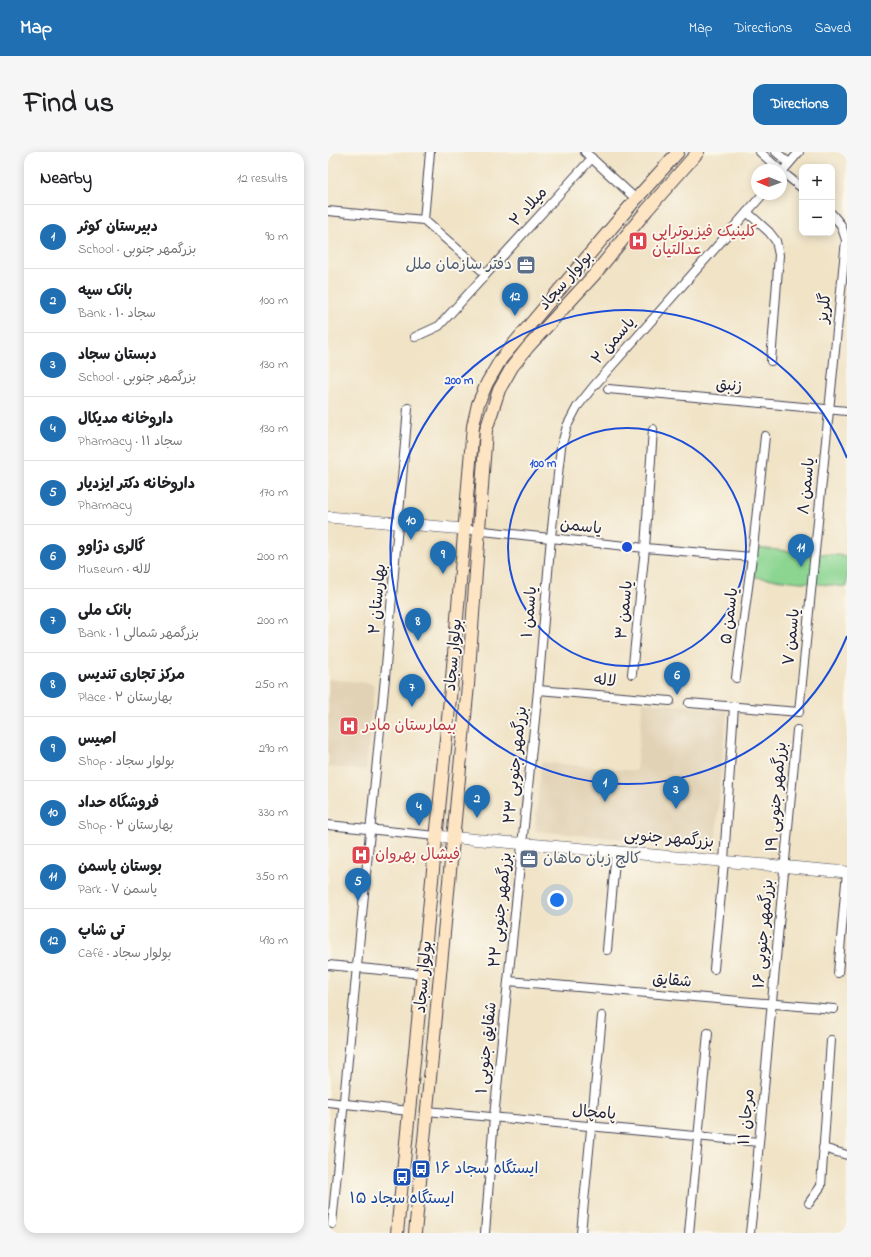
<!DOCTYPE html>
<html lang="en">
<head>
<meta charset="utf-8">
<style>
	:root { --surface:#fff; --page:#f6f6f6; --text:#202124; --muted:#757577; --line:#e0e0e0; --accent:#1f6fb2 }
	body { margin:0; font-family:"Indie Flower","Playpen Sans Arabic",sans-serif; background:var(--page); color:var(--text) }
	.controls { position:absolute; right:12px; top:12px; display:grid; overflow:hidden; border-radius:8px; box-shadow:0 2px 10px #0003 }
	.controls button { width:36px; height:36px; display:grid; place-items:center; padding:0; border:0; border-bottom:1px solid var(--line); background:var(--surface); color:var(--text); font:20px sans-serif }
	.compass { position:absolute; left:423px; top:12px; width:36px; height:36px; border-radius:50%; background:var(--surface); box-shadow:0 2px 10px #0003; rotate:271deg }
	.you { position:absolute; left:229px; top:748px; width:14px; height:14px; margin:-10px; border:3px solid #fff; border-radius:50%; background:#1a73e8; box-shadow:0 0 0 6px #1a73e833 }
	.badge { display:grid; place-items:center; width:26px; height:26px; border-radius:50%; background:var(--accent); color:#fff; font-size:13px; font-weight:700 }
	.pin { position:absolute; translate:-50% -33px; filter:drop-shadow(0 1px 2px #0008) }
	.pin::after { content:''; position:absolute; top:21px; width:14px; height:12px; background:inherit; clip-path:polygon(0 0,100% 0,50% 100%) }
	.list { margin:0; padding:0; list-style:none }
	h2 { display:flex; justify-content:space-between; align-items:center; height:52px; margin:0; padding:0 16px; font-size:17px }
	h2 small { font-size:13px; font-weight:400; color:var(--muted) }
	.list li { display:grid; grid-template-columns:26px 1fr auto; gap:12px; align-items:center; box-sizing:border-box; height:64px; padding:0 16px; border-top:1px solid var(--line) }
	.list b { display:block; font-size:15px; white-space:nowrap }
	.list p { margin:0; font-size:13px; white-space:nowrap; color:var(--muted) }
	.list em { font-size:13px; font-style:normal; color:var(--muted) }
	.map { position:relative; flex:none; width:519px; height:1081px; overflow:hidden; border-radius:12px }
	header { display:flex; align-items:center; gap:24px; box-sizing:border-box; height:56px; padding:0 20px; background:var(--accent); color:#fff }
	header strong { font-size:19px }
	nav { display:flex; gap:22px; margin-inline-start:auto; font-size:14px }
	.intro { display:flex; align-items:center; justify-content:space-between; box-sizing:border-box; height:96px; padding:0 24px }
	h1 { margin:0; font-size:28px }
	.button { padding:10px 18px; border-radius:12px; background:var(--accent); color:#fff; font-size:14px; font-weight:700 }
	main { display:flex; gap:24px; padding:0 24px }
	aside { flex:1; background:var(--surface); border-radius:12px; box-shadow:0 2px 10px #0003 }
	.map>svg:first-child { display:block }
	.built { fill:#e1d2b5 }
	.green { fill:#8bd591; stroke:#567c66 }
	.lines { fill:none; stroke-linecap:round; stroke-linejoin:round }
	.minor-casing { stroke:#413f50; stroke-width:10 }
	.tertiary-casing { stroke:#413f50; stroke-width:12 }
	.secondary-casing { stroke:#413f50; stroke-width:14 }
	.minor { stroke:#fff; stroke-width:8 }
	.tertiary { stroke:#fff; stroke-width:11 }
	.secondary { stroke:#fde5c4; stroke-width:12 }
	.ring { fill:none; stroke:#1d4ed8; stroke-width:2 }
	.labels { text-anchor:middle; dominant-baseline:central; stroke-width:4; stroke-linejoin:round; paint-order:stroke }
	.street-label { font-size:16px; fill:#22223b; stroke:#fbf7ec }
	.health-label { font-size:16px; fill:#be3a42; stroke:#fbf7ec; text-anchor:start }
	.service-label { font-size:16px; fill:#4e5e75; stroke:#fbf7ec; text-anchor:end }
	.transit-label { font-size:16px; fill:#164399; stroke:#fbf7ec; text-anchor:start }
	.centre { fill:#1d4ed8; stroke:#fbf7ec; stroke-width:2 }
	.ring-label { font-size:12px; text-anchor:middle; font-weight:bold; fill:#1d4ed8; stroke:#fbf7ec; stroke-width:4; stroke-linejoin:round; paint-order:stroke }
</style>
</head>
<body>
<header>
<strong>Map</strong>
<nav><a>Map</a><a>Directions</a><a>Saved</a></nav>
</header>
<div class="intro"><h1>Find us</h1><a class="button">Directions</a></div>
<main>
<aside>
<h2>Nearby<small>12 results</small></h2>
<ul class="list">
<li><span class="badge">1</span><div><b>دبیرستان کوثر</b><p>School · بزرگمهر جنوبی</p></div><em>90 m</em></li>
<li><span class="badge">2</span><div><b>بانک سپه</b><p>Bank · سجاد ۱۰</p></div><em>100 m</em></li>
<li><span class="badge">3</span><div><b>دبستان سجاد</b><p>School · بزرگمهر جنوبی</p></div><em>130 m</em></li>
<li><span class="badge">4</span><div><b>داروخانه مدیکال</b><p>Pharmacy · سجاد ۱۱</p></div><em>130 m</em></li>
<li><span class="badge">5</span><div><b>داروخانه دکتر ایزدیار</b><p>Pharmacy</p></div><em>170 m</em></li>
<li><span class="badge">6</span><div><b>گالری دژاوو</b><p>Museum · لاله</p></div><em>200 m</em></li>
<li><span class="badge">7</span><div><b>بانک ملی</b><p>Bank · بزرگمهر شمالی ۱</p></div><em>200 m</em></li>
<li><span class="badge">8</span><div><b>مرکز تجاری تندیس</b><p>Place · بهارستان ۲</p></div><em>250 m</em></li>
<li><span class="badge">9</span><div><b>اصیس</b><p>Shop · بولوار سجاد</p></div><em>290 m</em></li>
<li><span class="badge">10</span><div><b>فروشگاه حداد</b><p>Shop · بهارستان ۲</p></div><em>330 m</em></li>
<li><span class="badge">11</span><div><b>بوستان یاسمن</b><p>Park · یاسمن ۷</p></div><em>350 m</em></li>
<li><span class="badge">12</span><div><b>تی شاپ</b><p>Café · بولوار سجاد</p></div><em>490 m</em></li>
</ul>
</aside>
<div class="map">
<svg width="519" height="1081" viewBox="0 0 519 1081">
	<rect width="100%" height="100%" fill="#fbf7ec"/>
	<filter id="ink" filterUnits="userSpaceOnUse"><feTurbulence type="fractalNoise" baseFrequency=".025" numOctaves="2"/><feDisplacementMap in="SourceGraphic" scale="8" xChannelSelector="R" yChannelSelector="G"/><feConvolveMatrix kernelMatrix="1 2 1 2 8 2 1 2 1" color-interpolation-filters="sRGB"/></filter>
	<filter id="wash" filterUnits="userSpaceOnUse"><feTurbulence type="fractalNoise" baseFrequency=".012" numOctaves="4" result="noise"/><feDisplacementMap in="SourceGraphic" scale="16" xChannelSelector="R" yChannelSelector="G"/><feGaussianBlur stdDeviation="0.9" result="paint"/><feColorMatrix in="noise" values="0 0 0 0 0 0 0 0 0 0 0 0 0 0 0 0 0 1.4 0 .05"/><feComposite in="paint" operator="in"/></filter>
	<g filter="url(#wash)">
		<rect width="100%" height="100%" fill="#f0e3c6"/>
		<g class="built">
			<polygon points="0,527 42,531 46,534 38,618 0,615"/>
			<polygon points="315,550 399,558 387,695 207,679 213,610 308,619"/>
		</g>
		<polygon class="green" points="428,396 519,404 519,435 426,425"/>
	</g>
	<g filter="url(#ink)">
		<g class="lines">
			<defs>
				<g id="minor">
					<polyline points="257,0 308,47"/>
					<polyline points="432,0 452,18"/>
					<polyline points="448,0 461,11"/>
					<polyline points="453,19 474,36"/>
					<polyline points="453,21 471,0"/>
					<polyline points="0,59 96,68"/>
					<polyline points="419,60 441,80 448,89 451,103 443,209"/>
					<polyline points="96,68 158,122"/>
					<polyline points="96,68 102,0"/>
					<polyline points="87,185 111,174 264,6"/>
					<polyline points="280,237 519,259"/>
					<polyline points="136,377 317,396 424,405"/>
					<polyline points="304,522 317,396 325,277"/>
					<polyline points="408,526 424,405 437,284"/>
					<polyline points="210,538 342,549"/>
					<polyline points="361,551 471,560 518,88 513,73 504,62"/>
					<polyline points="0,673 108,684"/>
					<polyline points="279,798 288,698"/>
					<polyline points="0,813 95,822"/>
					<polyline points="386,817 396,709 406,554"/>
					<polyline points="510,821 519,719"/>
					<polyline points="180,829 506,857"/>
					<polyline points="0,950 81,959"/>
					<polyline points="99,959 431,990"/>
					<polyline points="495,996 519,1003"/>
					<polyline points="481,1051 493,1034 503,888"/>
					<polyline points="4,1072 57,526 80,256"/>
					<polyline points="157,1081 166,965 210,538 223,385 233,295 239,274 249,255 265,235 435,42"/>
					<polyline points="253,1081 274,864"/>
					<polyline points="361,1081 380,881"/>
					<polyline points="422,1081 426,1045 469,578"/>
				</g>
				<g id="tertiary">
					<polyline points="0,365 136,377"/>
					<polyline points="108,684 519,720"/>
				</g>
				<g id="secondary">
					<polyline points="69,1081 124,526 145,274 150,252 159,231 173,207 308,47 350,0"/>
					<polyline points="87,1081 140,533 158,278 171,238 184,215 200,195 266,123 319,58 370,0"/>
				</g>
			</defs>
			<use href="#minor" class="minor-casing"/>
			<use href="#tertiary" class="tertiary-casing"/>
			<use href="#secondary" class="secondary-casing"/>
			<use href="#minor" class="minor"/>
			<use href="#tertiary" class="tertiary"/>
			<use href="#secondary" class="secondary"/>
		</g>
	</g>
	<g class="ring">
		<circle cx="299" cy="395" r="119"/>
		<path d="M519 484A237 237 0 1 1 519 306"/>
	</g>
	<defs>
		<symbol id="hospital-square" viewBox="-11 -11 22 22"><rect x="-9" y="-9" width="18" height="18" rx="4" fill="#e0444e" stroke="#fbf7ec"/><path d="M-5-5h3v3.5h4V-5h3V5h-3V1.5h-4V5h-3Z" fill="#fff"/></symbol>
		<symbol id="office-square" viewBox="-11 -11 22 22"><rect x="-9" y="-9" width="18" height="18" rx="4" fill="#5c6f8a" stroke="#fbf7ec"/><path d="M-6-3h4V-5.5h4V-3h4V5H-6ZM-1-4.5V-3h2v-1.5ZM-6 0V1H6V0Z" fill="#fff"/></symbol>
		<symbol id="bus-square" viewBox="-11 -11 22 22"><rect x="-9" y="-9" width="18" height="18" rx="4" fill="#1a4fb4" stroke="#fbf7ec"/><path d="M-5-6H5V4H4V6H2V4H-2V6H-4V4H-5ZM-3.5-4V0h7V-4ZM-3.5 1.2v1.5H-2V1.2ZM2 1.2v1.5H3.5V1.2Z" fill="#fff"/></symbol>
	</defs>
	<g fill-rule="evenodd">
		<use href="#hospital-square" x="299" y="78" width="22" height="22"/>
		<use href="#office-square" x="187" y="102" width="22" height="22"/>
		<use href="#hospital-square" x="10" y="563" width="22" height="22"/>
		<use href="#hospital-square" x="22" y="692" width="22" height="22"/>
		<use href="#office-square" x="190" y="696" width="22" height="22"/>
		<use href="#bus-square" x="82" y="1006" width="22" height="22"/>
		<use href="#bus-square" x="63" y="1014" width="22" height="22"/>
	</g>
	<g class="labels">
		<g class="street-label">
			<text transform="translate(201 55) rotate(-48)">میلاد ۲</text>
			<text transform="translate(238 129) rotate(-49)">بولوار سجاد</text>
			<text transform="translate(497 156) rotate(-84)">گلریز</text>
			<text transform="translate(286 189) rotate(-49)">یاسمن ۲</text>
			<text transform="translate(401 234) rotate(5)">زنبق</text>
			<text transform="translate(479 334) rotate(-84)">یاسمن ۸</text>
			<text transform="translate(253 375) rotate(7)">یاسمن</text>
			<text transform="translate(50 447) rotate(-85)">بهارستان ۲</text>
			<text transform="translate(297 458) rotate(-84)">یاسمن ۳</text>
			<text transform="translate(202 460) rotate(-85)">یاسمن ۱</text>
			<text transform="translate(402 464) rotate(-83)">یاسمن ۵</text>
			<text transform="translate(464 485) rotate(-84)">یاسمن ۷</text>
			<text transform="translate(126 503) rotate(-85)">بولوار سجاد</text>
			<text transform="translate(277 529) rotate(5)">لاله</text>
			<text transform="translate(188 613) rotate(-84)">بزرگمهر جنوبی ۲۳</text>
			<text transform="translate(449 645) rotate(-85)">بزرگمهر جنوبی ۱۹</text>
			<text transform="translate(341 687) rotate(5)">بزرگمهر جنوبی</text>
			<text transform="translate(173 758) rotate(-84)">بزرگمهر جنوبی ۲۲</text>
			<text transform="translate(436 782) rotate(-85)">بزرگمهر جنوبی ۱۶</text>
			<text transform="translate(96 825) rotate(-85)">بولوار سجاد</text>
			<text transform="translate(344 829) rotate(5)">شقایق</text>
			<text transform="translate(159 896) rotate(-84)">شقایق جنوبی ۱</text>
			<text transform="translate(266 961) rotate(5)">پامچال</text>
			<text transform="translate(419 965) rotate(-85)">مرجان ۱۱</text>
		</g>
		<g class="health-label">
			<text x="324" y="80">کلینیک فیزیوتراپی<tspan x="324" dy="18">عدالتیان</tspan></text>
			<text x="35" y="574">بیمارستان مادر</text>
			<text x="47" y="703">فیشال بهروان</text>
		</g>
		<g class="service-label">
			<text x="184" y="113">دفتر سازمان ملل</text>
			<text x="215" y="707" text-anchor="start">کالج زبان ماهان</text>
		</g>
		<g class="transit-label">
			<text x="107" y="1017">ایستگاه سجاد ۱۶</text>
			<text x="74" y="1047" text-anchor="middle">ایستگاه سجاد ۱۵</text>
		</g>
	</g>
	<circle cx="299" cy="395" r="6" class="centre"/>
	<g class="ring-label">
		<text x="131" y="232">200 m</text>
		<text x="215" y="315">100 m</text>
	</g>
</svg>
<div class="controls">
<button>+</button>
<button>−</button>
</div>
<svg class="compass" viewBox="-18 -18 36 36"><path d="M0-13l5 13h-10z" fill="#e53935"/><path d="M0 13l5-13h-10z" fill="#757577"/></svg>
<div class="you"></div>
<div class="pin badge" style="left:277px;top:650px">1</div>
<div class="pin badge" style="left:149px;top:666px">2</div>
<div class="pin badge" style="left:348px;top:657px">3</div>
<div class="pin badge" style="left:91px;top:674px">4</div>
<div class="pin badge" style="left:30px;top:749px">5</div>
<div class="pin badge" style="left:349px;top:543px">6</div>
<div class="pin badge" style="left:84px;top:555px">7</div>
<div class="pin badge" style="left:90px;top:489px">8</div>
<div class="pin badge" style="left:115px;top:422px">9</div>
<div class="pin badge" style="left:83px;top:388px">10</div>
<div class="pin badge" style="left:473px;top:415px">11</div>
<div class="pin badge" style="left:187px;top:164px">12</div>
</div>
</main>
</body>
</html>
